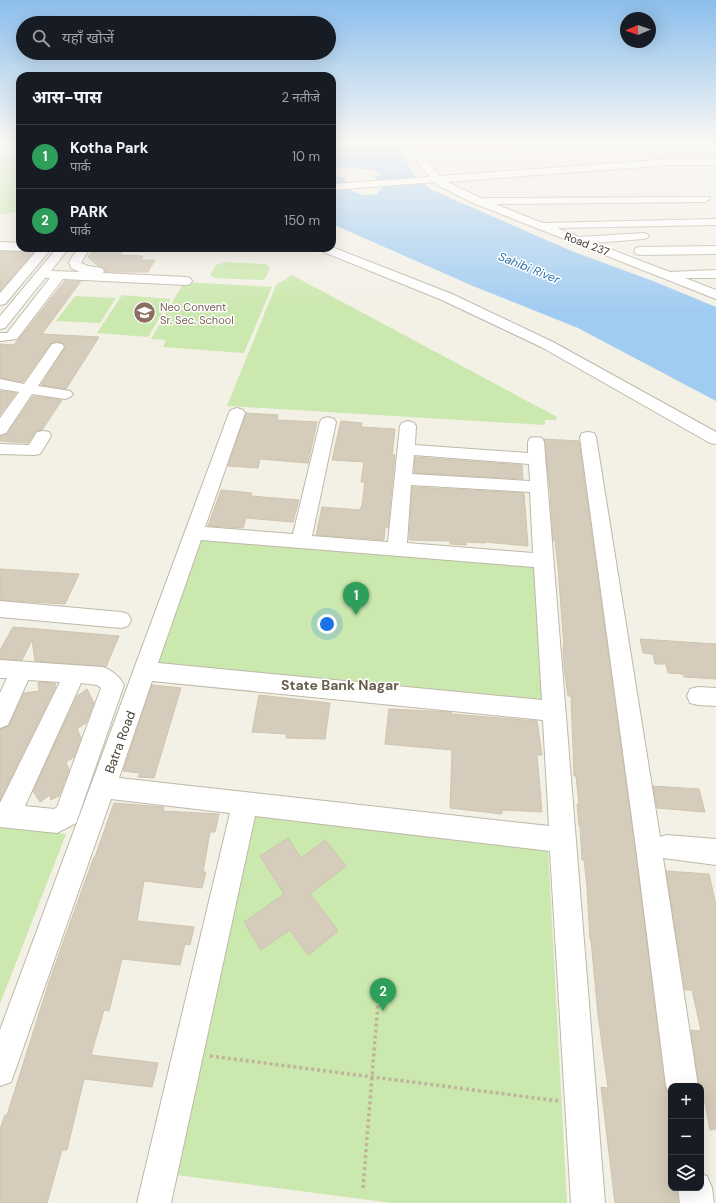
<!DOCTYPE html>
<html lang="hi">
<head>
<meta charset="utf-8">
<style>
	:root { --surface:#171b24; --page:#242831; --text:#f1f3f6; --muted:#9ea1a6; --line:#363941; --accent:#7c3aed }
	body { margin:0; font-family:"DM Sans","Noto Sans Devanagari",sans-serif; background:var(--page); color:var(--text) }
	.controls { position:absolute; right:12px; bottom:12px; display:grid; overflow:hidden; border-radius:8px; box-shadow:0 4px 16px #0002 }
	.controls button { width:36px; height:36px; display:grid; place-items:center; padding:0; border:0; border-bottom:1px solid var(--line); background:var(--surface); color:var(--text); font:20px sans-serif }
	.compass { position:absolute; left:620px; top:12px; width:36px; height:36px; border-radius:50%; background:var(--surface); box-shadow:0 4px 16px #0002; rotate:268deg }
	.you { position:absolute; left:327px; top:624px; width:14px; height:14px; margin:-10px; border:3px solid #fff; border-radius:50%; background:#1a73e8; box-shadow:0 0 0 6px #1a73e833 }
	.badge { display:grid; place-items:center; width:26px; height:26px; border-radius:50%; background:var(--accent); color:#fff; font-size:13px; font-weight:700 }
	.pin { position:absolute; translate:-50% -33px; filter:drop-shadow(0 1px 2px #0008) }
	.pin::after { content:''; position:absolute; top:21px; width:14px; height:12px; background:inherit; clip-path:polygon(0 0,100% 0,50% 100%) }
	.list { margin:0; padding:0; list-style:none }
	h2 { display:flex; justify-content:space-between; align-items:center; height:52px; margin:0; padding:0 16px; font-size:17px }
	h2 small { font-size:13px; font-weight:400; color:var(--muted) }
	.list li { display:grid; grid-template-columns:26px 1fr auto; gap:12px; align-items:center; box-sizing:border-box; height:64px; padding:0 16px; border-top:1px solid var(--line) }
	.list b { display:block; font-size:15px; white-space:nowrap }
	.list p { margin:0; font-size:13px; white-space:nowrap; color:var(--muted) }
	.list em { font-size:13px; font-style:normal; color:var(--muted) }
	.icon { flex:none; width:22px; height:22px; fill:none; stroke:currentColor; stroke-width:2; stroke-linecap:round; stroke-linejoin:round }
	.map { position:relative; flex:none; width:716px; height:1203px; overflow:hidden }
	.search { position:absolute; background:var(--surface); box-shadow:0 4px 16px #0002; left:16px; top:16px; width:320px; height:44px; display:flex; align-items:center; gap:10px; box-sizing:border-box; padding:0 14px; border-radius:22px; color:var(--muted); font-size:15px }
	.panel { position:absolute; background:var(--surface); box-shadow:0 4px 16px #0002; left:16px; top:72px; width:320px; height:180px; border-radius:12px }
	.map>svg:first-child { display:block }
	.green { fill:#cbe8ae }
	.water { fill:#a1ccf1 }
	.building { fill:#d5ccbb; stroke:#cfc4ae }
	.lines { fill:none; stroke-linecap:round; stroke-linejoin:round }
	.minor-casing { stroke:#beb8a8; stroke-width:2 }
	.path { stroke:#c0b499; stroke-width:3.5; stroke-dasharray:3 3; stroke-linecap:butt }
	.minor { fill:#fff; fill-rule:evenodd }
	.labels { text-anchor:middle; dominant-baseline:central; stroke-width:3; stroke-linejoin:round; paint-order:stroke }
	.far-street-label { font-size:11px; fill:#464035; stroke:#fff }
	.far-education-label { font-size:11px; fill:#785e54; stroke:#fff; text-anchor:start }
	.far-water-label { font-size:12px; font-style:italic; fill:#2d73b2; stroke:#fff }
	.street-label { font-size:13px; fill:#464035; stroke:#fff }
	.neighbourhood-label { font-size:14px; font-weight:bold; fill:#685e4c; stroke:#fff }
</style>
</head>
<body>
<div class="map">
<svg width="716" height="1203" viewBox="0 0 716 1203">
	<rect width="100%" height="100%" fill="#f3f0e6"/>
	<g class="green">
		<polygon points="20,155 20,211 0,215 0,158"/>
		<polygon points="225,262 266,264 270,267 266,278 261,280 215,278 210,275 216,265"/>
		<polygon points="292,275 557,417 556,420 545,420 545,425 227,406 276,285"/>
		<polygon points="184,282 272,287 244,353 163,347 166,340 151,339"/>
		<polygon points="122,295 171,299 148,337 97,333"/>
		<polygon points="75,296 116,298 100,323 56,321"/>
		<polygon points="199,540 535,567 543,703 157,663"/>
		<polygon points="251,813 548,848 567,1203 392,1203 176,1175"/>
		<polygon points="0,826 66,834 0,1004"/>
	</g>
	<polygon class="water" points="332,142 395,142 413,173 430,189 574,252 653,281 716,307 716,401 578,328 473,286 332,224 332,174 344,178 352,191 364,195 377,194 382,187 374,177 382,175 373,170 340,167 332,170"/>
	<g class="building">
		<polygon points="95,248 124,248 120,255 143,256 141,260 155,260 148,272 105,272 103,267 98,266 88,257"/>
		<polygon points="22,251 34,252 0,291 0,252"/>
		<polygon points="65,281 81,281 42,334 99,337 66,389 41,385 65,348 63,343 57,342 51,343 23,382 0,378 0,344 14,345"/>
		<polygon points="0,391 16,393 0,415"/>
		<polygon points="33,396 62,400 42,430 36,431 28,443 0,441 0,436 7,434"/>
		<polygon points="246,413 278,415 277,420 317,422 308,463 260,459 258,468 228,466"/>
		<polygon points="341,421 362,423 361,427 395,429 392,455 395,455 388,528 385,527 384,540 316,535 322,507 360,510 362,505 365,482 361,482 364,462 332,460"/>
		<polygon points="544,439 579,441 635,848 665,1086 671,1098 671,1188 677,1188 678,1203 615,1203 601,1087 608,1088 598,1015 591,940 590,940 587,887 584,860 582,860 580,826 579,826 577,804 579,804 576,776 574,776 571,696 568,696 564,667 563,647 564,647 558,567 555,541 553,540 550,490"/>
		<polygon points="415,457 522,465 523,479 414,473"/>
		<polygon points="412,487 524,493 528,546 485,542 485,543 466,542 466,545 450,544 450,541 409,540"/>
		<polygon points="221,490 252,493 251,496 299,500 293,522 246,518 243,528 208,526"/>
		<polygon points="0,569 79,574 65,604 0,600"/>
		<polygon points="13,627 38,629 119,636 106,667 35,661 32,640 22,660 0,659 0,650"/>
		<polygon points="640,639 716,644 716,679 684,677 683,674 668,673 666,664 655,664 653,654 643,653"/>
		<polygon points="39,682 55,683 56,686 0,800 0,729 9,726 24,693 39,691 38,683"/>
		<polygon points="152,685 181,688 154,778 138,777 140,773 123,771"/>
		<polygon points="87,689 94,703 86,723 77,729 81,738 74,757 66,762 69,770 59,796 51,800 50,795 40,802 33,791 77,696"/>
		<polygon points="259,695 330,703 325,739 286,738 287,734 252,732"/>
		<polygon points="389,709 451,712 451,714 537,721 542,755 537,755 542,812 502,810 502,814 450,808 452,750 385,744"/>
		<polygon points="653,786 699,789 705,812 657,808"/>
		<polygon points="114,803 164,807 163,811 219,814 215,832 210,832 203,872 206,872 202,888 144,881 137,921 194,927 190,945 185,944 180,965 122,959 109,1011 104,1010 91,1055 158,1063 152,1087 84,1079 67,1150 62,1150 47,1203 0,1203 0,1129 5,1115 7,1115 49,982 83,887 94,857 95,857"/>
		<polygon points="288,838 301,858 325,840 346,866 310,894 338,931 308,955 290,930 261,950 244,922 284,894 260,856"/>
		<polygon points="666,871 709,874 716,905 716,1129 710,1130 704,1098 701,1097 701,1086 699,1086 691,1030 701,1031 692,990 685,990"/>
	</g>
	<g class="lines">
		<defs>
			<g id="minor">
				<polygon points="402,142 677,142 716,144 716,150 662,147 417,148 440,176 671,159 716,159 716,165 671,165 447,182 483,199 487,198 709,197 710,199 705,202 495,204 543,223 716,219 716,225 557,228 579,237 643,233 647,234 649,236 647,238 643,239 594,243 670,272 716,270 716,278 685,278 716,290 716,299 473,203 441,187 435,182 332,190 332,184 430,177"/>
				<polygon points="20,147 20,153 0,156 0,150"/>
				<polygon points="0,242 20,243 20,248 25,248 20,251 0,250"/>
				<polygon points="716,246 716,254 640,255 636,254 634,251 636,248 640,247"/>
				<polygon points="332,247 452,294 553,342 716,432 716,444 710,443 543,348 442,300 321,251 319,248 332,248"/>
				<polygon points="39,248 51,249 5,304 0,305 0,293"/>
				<polygon points="57,248 69,248 51,271 80,272 71,268 69,262 78,248 90,248 81,263 88,266 102,268 104,271 103,273 186,277 190,278 192,281 190,284 186,285 63,279 17,339 0,341 0,333 7,333 50,278 45,278 5,328 0,329 0,316"/>
				<polygon points="57,343 62,344 64,347 38,386 70,391 73,394 70,397 65,399 32,394 6,433 0,435 0,418 19,392 0,389 0,379 24,384 52,344"/>
				<path d="M237 408 243 410 245 413 205 527 293 534 320 422 322 419 328 417 334 419 336 422 312 536 388 542 400 426 402 423 408 421 414 423 416 426 415 445 528 453V442L530 438 536 437 542 438 544 442 605 1203H571L550 851 255 816 171 1203H137L230 813 111 799 15 1071 11 1082 0 1086V1030L229 413 231 410ZM414 455 529 464 530 481 412 474ZM411 485 530 492 533 553 407 543ZM201 540 534 567 542 700 158 663ZM152 681 543 720 549 826 119 778Z"/>
				<polygon points="43,431 49,432 51,436 40,454 34,455 0,454 0,444 29,445 37,432"/>
				<polygon points="588,432 594,433 596,437 660,837 667,835 716,839 716,865 663,858 698,1086 671,1086 671,1097 666,1086 636,848 580,437 582,433"/>
				<polygon points="0,601 121,612 128,614 131,620 128,626 121,628 0,617"/>
				<path d="M0 660 102 667C112 670 119 676 124 685L76 823 57 833 0 827V803L60 682 28 680 8 725 0 728V693L7 678H0ZM81 683 97 685 101 688 57 807 54 809 25 806Z"/>
				<polygon points="698,687 716,688 716,706 698,705 690,703 687,696 690,689"/>
				<polygon points="701,1174 707,1176 712,1188 714,1203 680,1203 678,1188 701,1188"/>
			</g>
		</defs>
		<use href="#minor" class="minor-casing"/>
		<g class="path">
			<polyline points="210,1056 559,1101"/>
			<polyline points="363,1188 379,990"/>
		</g>
		<use href="#minor" class="minor"/>
	</g>
	<linearGradient id="sky" x2="0" y2="1"><stop stop-color="#8bbeec"/><stop offset="0.46" stop-color="#faf8f4"/><stop offset="1" stop-color="#faf8f4" stop-opacity="0"/></linearGradient>
	<rect width="716" height="310" fill="url(#sky)"/>
	<defs>
		<symbol id="school-disc" viewBox="-11 -11 22 22"><circle r="9.5" fill="#8d6e63" stroke="#fff"/><path d="M0-5L7-2L0 1L-7-2ZM-4 1L0 2.5L4 1V4Q0 6-4 4Z" fill="#fff"/></symbol>
	</defs>
	<g fill-rule="evenodd">
		<use href="#school-disc" x="132" y="300" width="25" height="25"/>
	</g>
	<g class="labels">
		<g class="far-street-label">
			<text transform="translate(587 244) rotate(21)">Road 237</text>
		</g>
		<g class="far-education-label">
			<text x="160" y="307">Neo Convent<tspan x="160" dy="13">Sr. Sec. School</tspan></text>
		</g>
		<g class="far-water-label">
			<text transform="translate(529 268) rotate(22)">Sahibi River</text>
		</g>
		<g class="street-label">
			<text transform="translate(120 742) rotate(-70)">Batra Road</text>
		</g>
		<g class="neighbourhood-label">
			<text x="340" y="685">State Bank Nagar</text>
		</g>
	</g>
</svg>
<div class="controls">
<button>+</button>
<button>−</button>
<button><svg class="icon" aria-label="layers" viewBox="0 0 24 24"><path d="M12 4l9 5-9 5-9-5zM3 14l9 5 9-5"/></svg></button>
</div>
<svg class="compass" viewBox="-18 -18 36 36"><path d="M0-13l5 13h-10z" fill="#e53935"/><path d="M0 13l5-13h-10z" fill="#9ea1a6"/></svg>
<div class="you"></div>
<div class="pin badge" style="left:356px;top:615px;background:#2e9e5b">1</div>
<div class="pin badge" style="left:383px;top:1011px;background:#2e9e5b">2</div>
<div class="search"><svg class="icon" aria-label="search" viewBox="0 0 24 24"><circle cx="10" cy="10" r="6"/><path d="M15 15l6 6"/></svg>यहाँ खोजें</div>
<section class="panel">
<h2>आस-पास<small>2 नतीजे</small></h2>
<ul class="list">
<li><span class="badge" style="background:#2e9e5b">1</span><div><b>Kotha Park</b><p>पार्क</p></div><em>10 m</em></li>
<li><span class="badge" style="background:#2e9e5b">2</span><div><b>PARK</b><p>पार्क</p></div><em>150 m</em></li>
</ul>
</section>
</div>
</body>
</html>
